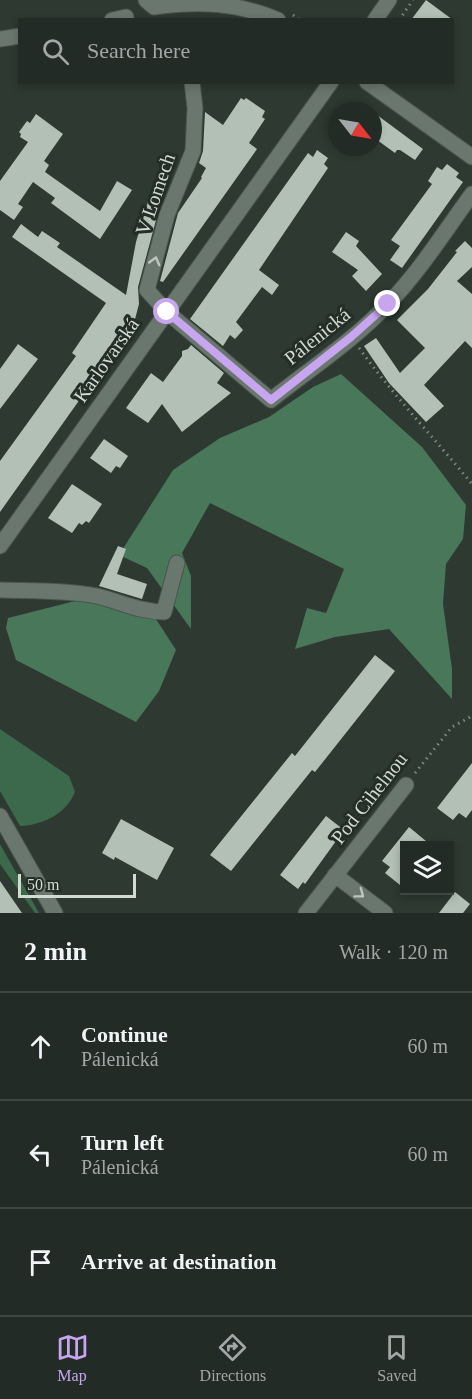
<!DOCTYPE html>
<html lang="en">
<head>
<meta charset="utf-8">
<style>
	:root { --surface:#222b25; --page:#2a332d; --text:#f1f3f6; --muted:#a2a7a7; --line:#3f4742; --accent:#c8a6ef }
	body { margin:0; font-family:"Times New Roman",serif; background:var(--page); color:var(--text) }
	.controls { position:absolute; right:18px; bottom:18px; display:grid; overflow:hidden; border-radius:0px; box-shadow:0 3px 9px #0003 }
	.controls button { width:54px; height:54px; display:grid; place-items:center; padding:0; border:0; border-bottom:2px solid var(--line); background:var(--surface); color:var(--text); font:30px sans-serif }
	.compass { position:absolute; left:328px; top:102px; width:54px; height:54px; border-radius:50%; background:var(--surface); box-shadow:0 3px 9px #0003; rotate:121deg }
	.scale { position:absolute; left:18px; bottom:15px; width:118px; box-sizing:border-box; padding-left:6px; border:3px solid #d3dad5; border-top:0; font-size:16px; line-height:21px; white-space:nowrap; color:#d3dad5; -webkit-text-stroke:4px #242e27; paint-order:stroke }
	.stop { position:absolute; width:18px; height:18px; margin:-14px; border:4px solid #c8a6ef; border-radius:50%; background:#fff }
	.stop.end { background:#c8a6ef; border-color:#fff; box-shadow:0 2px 6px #0008 }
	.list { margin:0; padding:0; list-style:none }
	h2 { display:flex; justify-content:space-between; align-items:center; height:78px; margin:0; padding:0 24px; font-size:26px }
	h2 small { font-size:20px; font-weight:400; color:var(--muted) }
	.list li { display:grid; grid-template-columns:39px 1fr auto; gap:18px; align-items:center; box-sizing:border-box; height:108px; padding:0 24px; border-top:2px solid var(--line) }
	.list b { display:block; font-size:22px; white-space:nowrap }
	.list p { margin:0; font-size:20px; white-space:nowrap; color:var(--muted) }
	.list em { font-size:20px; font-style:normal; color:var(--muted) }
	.icon { flex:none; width:33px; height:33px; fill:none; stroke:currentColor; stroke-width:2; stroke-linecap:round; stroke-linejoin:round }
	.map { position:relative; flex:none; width:472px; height:913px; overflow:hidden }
	.search { position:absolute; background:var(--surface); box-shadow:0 3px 9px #0003; left:18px; right:18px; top:18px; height:66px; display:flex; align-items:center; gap:15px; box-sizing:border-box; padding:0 21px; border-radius:0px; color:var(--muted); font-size:22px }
	.sheet { height:402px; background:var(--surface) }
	nav { display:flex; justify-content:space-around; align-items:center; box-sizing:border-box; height:84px; border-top:2px solid var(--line); background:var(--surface); font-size:16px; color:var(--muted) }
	nav a { display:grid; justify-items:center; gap:3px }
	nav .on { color:var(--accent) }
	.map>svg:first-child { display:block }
	.green { fill:#3c684c }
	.forest { fill:#49775a }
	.building { fill:#b2c0b6 }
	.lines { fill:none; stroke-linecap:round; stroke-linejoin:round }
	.minor-casing { stroke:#4a544e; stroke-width:17 }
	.path { stroke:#818a84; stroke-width:3; stroke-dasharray:1.5 4.5; stroke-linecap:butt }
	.minor { stroke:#6a776e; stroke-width:15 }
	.oneway { stroke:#bec6c0 }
	.route { stroke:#c8a6ef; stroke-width:8 }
	.labels { text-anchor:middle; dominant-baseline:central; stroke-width:6; stroke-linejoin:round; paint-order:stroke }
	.street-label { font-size:20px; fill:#d3dad5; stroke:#242e27 }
</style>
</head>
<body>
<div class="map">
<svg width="472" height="913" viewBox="0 0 472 913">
	<rect width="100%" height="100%" fill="#2d3931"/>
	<g class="green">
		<path d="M0 729 69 776 75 792C66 814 43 825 20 826L0 791Z"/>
		<polygon points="0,844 39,913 35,913 0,864"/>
	</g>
	<g class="forest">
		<polygon points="341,374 422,447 466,505 463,539 446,564 443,604 452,669 452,699 389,629 335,637 295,649 307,608 326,613 344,569 210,503 182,553 191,576 191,629 147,568 119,555 173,470 220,438 269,417 313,387"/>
		<polygon points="83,599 154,616 176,650 159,691 136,722 16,660 6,628 8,618"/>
	</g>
	<g class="building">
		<polygon points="426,0 453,20 411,20"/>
		<polygon points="241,98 244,100 246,98 265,111 262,117 265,119 249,143 257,149 163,282 160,281 178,213 202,178 201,177 206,168 199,163 203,151 205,112 223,125"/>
		<polygon points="373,112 423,149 415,160 400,150 397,150 395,153 373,137"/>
		<polygon points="36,114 63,134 44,161 49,165 45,172 100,211 117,181 132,190 100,239 51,203 55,198 33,182 18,204 23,207 14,220 0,210 0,181 28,142 20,137 21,134 19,132 27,121 30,123"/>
		<polygon points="317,150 328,158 324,164 328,168 259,270 279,285 272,295 262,287 236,322 243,330 235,339 230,335 223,346 190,319 308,153 313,157"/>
		<polygon points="447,164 459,173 456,177 463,182 402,268 390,260 400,246 391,240 432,184 428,181 437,167 442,170"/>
		<polygon points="148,202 159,209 138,287 139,304 134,323 0,512 0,461 76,356 72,353 106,303 12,237 21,224 38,237 42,231 60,243 57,247 126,295 136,242"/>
		<polygon points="346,232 359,241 356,246 382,274 366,291 352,276 358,270 332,252"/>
		<polygon points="465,241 472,248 472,267 457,281 472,294 472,348 465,341 424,385 444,406 426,422 389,383 364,346 376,338 400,373 425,348 397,320 428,289 457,252 455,251"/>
		<polygon points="18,344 38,359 0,409 0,369"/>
		<polygon points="191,345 224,373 217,383 231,393 182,432 162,404 148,423 126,408 151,373 163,382 182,356 182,351 188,349"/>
		<polygon points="104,439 128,456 120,468 116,466 111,473 90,458"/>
		<polygon points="72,484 102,504 89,523 86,521 82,525 79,523 72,533 48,518"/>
		<polygon points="118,546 126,549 117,574 147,584 142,599 99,586"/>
		<polygon points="375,655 395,671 315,772 312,770 231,871 210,855 292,753 295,756"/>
		<polygon points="472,763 472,810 466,818 459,813 453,820 437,808"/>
		<polygon points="326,816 344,830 305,884 303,882 298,889 280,875"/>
		<polygon points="121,819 174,848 157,880 115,857 114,860 102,853"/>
		<polygon points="409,827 432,846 405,846 405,889 385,873 390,867 382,861"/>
		<polygon points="0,881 22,913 0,913"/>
		<polygon points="455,892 470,904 463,913 439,913"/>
	</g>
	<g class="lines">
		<defs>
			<g id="minor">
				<path d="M146 0 154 7C199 1 236 2 278 20"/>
				<polyline points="112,20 126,17"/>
				<polyline points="375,20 389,0"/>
				<polyline points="0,39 20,36"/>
				<path d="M192 82 195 108 193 151 167 215 147 290 167 312 271 400C310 369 354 340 388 304 420 271 445 231 472 194"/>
				<polyline points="367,82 472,157"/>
				<polyline points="0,546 331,82"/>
				<path d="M0 590C32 591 66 590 97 596 122 602 136 611 164 612L177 563"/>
				<polyline points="0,816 55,913"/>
				<polyline points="335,875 385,913"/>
				<polyline points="306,913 406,785"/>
			</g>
		</defs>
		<use href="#minor" class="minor-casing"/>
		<g class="path">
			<polyline points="293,15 300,20"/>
			<polyline points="399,20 413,0"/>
			<path d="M359 348C394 396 435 439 472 484"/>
			<polyline points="415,773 452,727 472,716"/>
		</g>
		<use href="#minor" class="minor"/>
	</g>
	<defs><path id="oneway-chevron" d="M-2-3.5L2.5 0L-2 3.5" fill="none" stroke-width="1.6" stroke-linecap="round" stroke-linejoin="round" transform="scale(1.5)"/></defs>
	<g class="oneway">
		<use href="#oneway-chevron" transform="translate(155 261) rotate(-75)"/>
		<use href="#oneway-chevron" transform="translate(360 894) rotate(37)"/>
	</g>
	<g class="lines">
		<polyline class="route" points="167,312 271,400 351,337 388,304"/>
	</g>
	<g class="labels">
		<g class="street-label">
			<text transform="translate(155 194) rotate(-71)">V Lomech</text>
			<text transform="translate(317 336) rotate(-39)">Pálenická</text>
			<text transform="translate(106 360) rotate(-55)">Karlovarská</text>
			<text transform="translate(369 798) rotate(-52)">Pod Cihelnou</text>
		</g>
	</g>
</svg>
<div class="controls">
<button><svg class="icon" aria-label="layers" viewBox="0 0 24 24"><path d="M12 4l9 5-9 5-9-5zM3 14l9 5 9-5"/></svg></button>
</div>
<svg class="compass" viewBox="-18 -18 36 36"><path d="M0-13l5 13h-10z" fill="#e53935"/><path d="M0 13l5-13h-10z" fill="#a2a7a7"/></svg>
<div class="scale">50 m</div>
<div class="stop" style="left:167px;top:312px"></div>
<div class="stop end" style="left:388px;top:304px"></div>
<div class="search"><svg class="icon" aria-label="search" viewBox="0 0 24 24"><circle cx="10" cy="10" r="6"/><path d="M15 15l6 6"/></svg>Search here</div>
</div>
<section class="sheet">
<h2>2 min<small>Walk · 120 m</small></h2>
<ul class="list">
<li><svg class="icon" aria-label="ahead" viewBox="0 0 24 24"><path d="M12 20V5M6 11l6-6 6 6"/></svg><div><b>Continue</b><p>Pálenická</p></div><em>60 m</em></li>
<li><svg class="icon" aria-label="left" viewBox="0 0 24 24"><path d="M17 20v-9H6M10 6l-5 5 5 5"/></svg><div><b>Turn left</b><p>Pálenická</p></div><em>60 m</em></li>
<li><svg class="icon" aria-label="arrive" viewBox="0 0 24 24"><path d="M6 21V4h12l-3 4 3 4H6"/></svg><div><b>Arrive at destination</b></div></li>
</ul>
</section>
<nav>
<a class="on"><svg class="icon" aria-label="map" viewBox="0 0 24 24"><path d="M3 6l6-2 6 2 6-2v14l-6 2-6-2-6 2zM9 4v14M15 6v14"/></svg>Map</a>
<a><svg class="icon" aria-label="directions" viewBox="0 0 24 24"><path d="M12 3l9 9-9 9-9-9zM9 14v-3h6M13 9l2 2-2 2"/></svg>Directions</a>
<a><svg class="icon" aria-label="saved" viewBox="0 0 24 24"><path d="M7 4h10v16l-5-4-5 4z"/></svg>Saved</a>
</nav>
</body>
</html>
